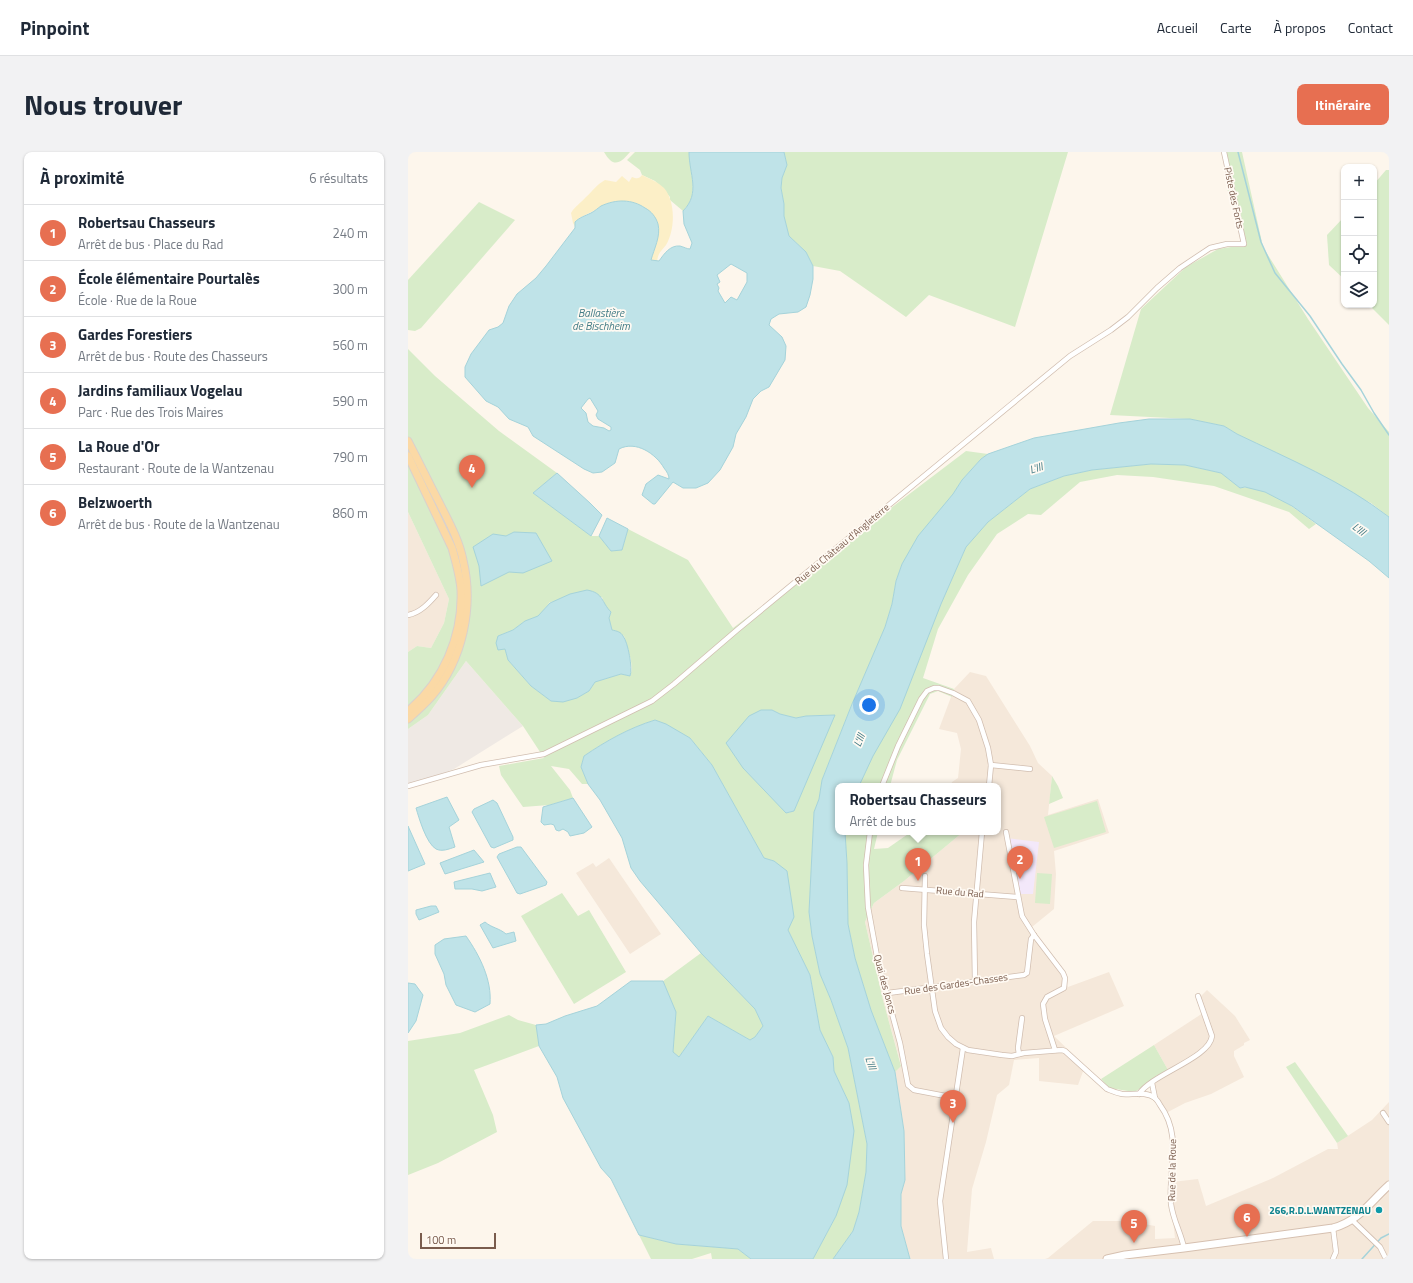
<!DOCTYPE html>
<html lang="fr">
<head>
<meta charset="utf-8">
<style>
	:root { --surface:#fff; --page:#f2f2f3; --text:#1f2937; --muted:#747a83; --line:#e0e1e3; --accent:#e76f51 }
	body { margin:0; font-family:"Titillium Web",sans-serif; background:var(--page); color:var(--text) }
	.controls { position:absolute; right:12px; top:12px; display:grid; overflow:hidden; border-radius:8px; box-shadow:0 1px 3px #0004 }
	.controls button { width:36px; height:36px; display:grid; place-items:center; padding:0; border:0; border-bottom:1px solid var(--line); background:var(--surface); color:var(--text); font:20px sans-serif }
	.scale { position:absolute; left:12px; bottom:10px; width:76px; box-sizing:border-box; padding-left:4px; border:2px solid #7a5c4d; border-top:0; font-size:11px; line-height:14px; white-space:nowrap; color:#7a5c4d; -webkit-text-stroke:3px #fffaf3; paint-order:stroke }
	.you { position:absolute; left:461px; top:553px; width:14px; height:14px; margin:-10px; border:3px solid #fff; border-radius:50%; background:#1a73e8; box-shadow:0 0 0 6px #1a73e833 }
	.badge { display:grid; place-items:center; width:26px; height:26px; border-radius:50%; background:var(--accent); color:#fff; font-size:13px; font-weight:700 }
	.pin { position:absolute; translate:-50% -33px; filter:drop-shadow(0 1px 2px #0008) }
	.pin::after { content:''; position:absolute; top:21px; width:14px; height:12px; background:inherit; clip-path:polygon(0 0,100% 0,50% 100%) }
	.popup { position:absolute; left:427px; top:631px; width:166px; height:52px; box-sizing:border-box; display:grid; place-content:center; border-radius:8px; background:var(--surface); filter:drop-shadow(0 1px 3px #0005); font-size:13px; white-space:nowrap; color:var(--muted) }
	.popup b { font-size:15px; color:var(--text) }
	.popup::after { content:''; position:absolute; left:50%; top:100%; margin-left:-8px; border:8px solid transparent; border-top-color:var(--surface) }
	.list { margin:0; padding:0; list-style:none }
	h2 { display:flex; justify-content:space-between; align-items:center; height:52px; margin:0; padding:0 16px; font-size:17px }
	h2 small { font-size:13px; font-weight:400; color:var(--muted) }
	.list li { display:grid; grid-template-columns:26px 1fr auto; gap:12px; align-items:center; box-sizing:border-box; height:56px; padding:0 16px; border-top:1px solid var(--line) }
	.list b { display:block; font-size:15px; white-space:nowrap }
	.list p { margin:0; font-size:13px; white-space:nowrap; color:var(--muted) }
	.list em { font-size:13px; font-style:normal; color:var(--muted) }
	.icon { flex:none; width:22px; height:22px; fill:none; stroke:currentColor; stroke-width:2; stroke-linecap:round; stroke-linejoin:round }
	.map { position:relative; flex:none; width:981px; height:1107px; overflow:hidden; border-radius:8px }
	header { display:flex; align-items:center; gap:24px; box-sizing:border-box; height:56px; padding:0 20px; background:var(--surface); border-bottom:1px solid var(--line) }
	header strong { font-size:19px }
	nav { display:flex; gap:22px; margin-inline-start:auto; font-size:14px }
	.intro { display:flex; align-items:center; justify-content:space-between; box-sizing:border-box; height:96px; padding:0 24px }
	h1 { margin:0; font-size:28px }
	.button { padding:10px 18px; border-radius:8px; background:var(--accent); color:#fff; font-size:14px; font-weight:700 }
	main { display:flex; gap:24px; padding:0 24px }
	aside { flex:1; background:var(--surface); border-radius:8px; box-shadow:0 1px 3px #0004 }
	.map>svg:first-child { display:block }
	.residential { fill:#f5e8da }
	.industrial { fill:#efe9e4 }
	.education { fill:#f3e8fa }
	.green { fill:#d8ecc9; fill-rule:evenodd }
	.sand { fill:#fcefc7 }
	.water { fill:#bfe3e8; stroke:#a5d3da; fill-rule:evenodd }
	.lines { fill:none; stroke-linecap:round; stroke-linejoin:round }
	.stream { stroke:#a5d3da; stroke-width:1.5 }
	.street-casing { stroke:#d1beb0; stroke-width:6 }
	.secondary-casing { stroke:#d6c0b0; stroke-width:9 }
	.primary-casing { stroke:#dad1cd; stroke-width:9 }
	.street { stroke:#fff; stroke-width:4.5 }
	.secondary { stroke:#fff; stroke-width:7 }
	.primary { stroke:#fbd9a5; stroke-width:7 }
	.culture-dot { fill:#0f9aa8; stroke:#fffaf3; stroke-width:1.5 }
	.labels { text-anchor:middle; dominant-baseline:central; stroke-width:3.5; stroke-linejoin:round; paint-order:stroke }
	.street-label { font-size:10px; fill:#7a5c4d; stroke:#fffaf3 }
	.culture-label { font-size:10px; font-weight:bold; fill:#0d838f; stroke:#fffaf3; text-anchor:end }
	.water-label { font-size:11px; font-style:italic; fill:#437c86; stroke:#fffaf3 }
</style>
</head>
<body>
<header>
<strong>Pinpoint</strong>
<nav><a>Accueil</a><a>Carte</a><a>À propos</a><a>Contact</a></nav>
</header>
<div class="intro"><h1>Nous trouver</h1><a class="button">Itinéraire</a></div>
<main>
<aside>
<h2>À proximité<small>6 résultats</small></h2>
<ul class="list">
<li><span class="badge">1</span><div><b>Robertsau Chasseurs</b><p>Arrêt de bus · Place du Rad</p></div><em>240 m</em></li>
<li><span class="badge">2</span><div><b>École élémentaire Pourtalès</b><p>École · Rue de la Roue</p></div><em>300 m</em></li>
<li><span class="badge">3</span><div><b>Gardes Forestiers</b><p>Arrêt de bus · Route des Chasseurs</p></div><em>560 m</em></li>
<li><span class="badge">4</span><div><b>Jardins familiaux Vogelau</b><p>Parc · Rue des Trois Maires</p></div><em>590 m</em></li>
<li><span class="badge">5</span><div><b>La Roue d'Or</b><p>Restaurant · Route de la Wantzenau</p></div><em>790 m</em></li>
<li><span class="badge">6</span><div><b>Belzwoerth</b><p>Arrêt de bus · Route de la Wantzenau</p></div><em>860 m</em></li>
</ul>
</aside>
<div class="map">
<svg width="981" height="1107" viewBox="0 0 981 1107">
	<rect width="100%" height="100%" fill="#fdf6ec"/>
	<g class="residential">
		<polygon points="0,360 41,447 36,471 23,496 9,494 0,500"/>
		<polygon points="562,520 578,524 622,594 630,611 644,624 640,663 690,647 701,681 646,699 648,722 646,757 624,775 660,835 701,820 716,854 646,884 677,914 670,933 631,929 631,906 606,908 601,933 589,943 578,990 564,1037 559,1100 583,1096 586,1107 502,1107 493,1074 493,1042 497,1028 496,979 487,920 493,913 475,848 457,770 466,751 496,729 555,680 590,680 590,634 543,634 544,630 550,626 553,597 549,581 531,577 546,537"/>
		<polygon points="201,706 253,782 222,802 168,721 185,711 188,715"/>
		<polygon points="799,838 827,864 842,888 836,891 836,893 826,899 826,904 836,925 803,942 777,951 760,960 751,947 743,930 748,924 760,918 746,893 795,861 790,847"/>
		<polygon points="981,950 981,1107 637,1107 640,1106 685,1069 721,1069 747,1074 747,1087 767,1086 765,1068 764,1030 790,1027 798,1054 865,1026 920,997 930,997 929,991 964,968"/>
	</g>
	<polygon class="industrial" points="58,509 115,574 46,617 0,635 0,577 20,563"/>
	<polygon class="education" points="599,686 631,690 625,742 610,742"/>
	<g class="green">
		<path d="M196 0H222C212 12 205 16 196 0Z"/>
		<path d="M227 0H281C281 22 293 41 275 59L262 48V45L247 29 234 23 232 18 219 8Z"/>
		<polygon points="376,0 660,0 607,175 521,143 498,165 432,119 405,114 398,100 381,84 376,64 376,52 373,36 374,26 379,13"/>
		<polygon points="817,0 834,0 855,95 900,167 960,256 981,280 981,365 963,351 829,282 816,274 782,267 702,263 733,157 778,115 810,97 836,93 819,36"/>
		<polygon points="978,18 981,18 981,173 961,153 966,153 966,32"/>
		<polygon points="71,50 107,68 13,176 7,179 0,178 0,128"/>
		<polygon points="936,65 936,127 921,113 919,83"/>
		<path d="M0 197 27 224 91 279 149 321 125 341 183 384H191L203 399 214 398 220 377 280 408 325 476 558 299 580 302 573 307 554 328 545 342 494 412 488 429 484 452 477 475 444 552 414 628 411 647 406 660 401 760 404 784 412 822 423 848 440 896 459 992 458 1020 451 1060 445 1079 425 1107H405L428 1064 441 951 426 919 425 905 412 878 402 823 380 778 366 709 356 706 304 613 282 586 247 568C221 576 198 589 176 604L173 615 180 632H174L161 617 143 614 162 638 165 646 141 653 115 655 93 623 91 614 136 606 115 574 58 509 20 563 0 577V500L9 494 23 496 36 471 41 447 0 360ZM194 445 198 456 203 460 201 466 204 478 216 484C219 495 227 513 222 524L213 522 187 530 181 539 169 546 143 549 123 534 100 508 97 497 90 484 105 478 117 469 131 464 142 450ZM364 558 372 562 388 566 398 564 426 563 386 659 379 661 335 616 336 571 341 564Z"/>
		<path d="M743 312 777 313 813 321 832 336C854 331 891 359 908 372L901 377 881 360 806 334 745 325 709 323 672 330 633 363 620 362 589 382 560 423 530 477 515 526 546 537 544 545 530 539 522 542 489 608 482 634H451L559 393 580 370 622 337 656 324 684 318Z"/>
		<polygon points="644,624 650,634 655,646 641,652"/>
		<polygon points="689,649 698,680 646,696 636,665"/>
		<polygon points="437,680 470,680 466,697 480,696 503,680 555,680 496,729 466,751 457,770 475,848 493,914 487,920 463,858 447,806 440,772 439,711"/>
		<polygon points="629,721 644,722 642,752 627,751"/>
		<polygon points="154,741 170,764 181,758 218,820 166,852 113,764"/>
		<polygon points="293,801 347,857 355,874 347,885 342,888 300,864 271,905 265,900 268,860 255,829"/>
		<polygon points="101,863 110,868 128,873 131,894 66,918 85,963 89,980 30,1011 0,1023 0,889 52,881"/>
		<polygon points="746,893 760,918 748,924 743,930 728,939 720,939 701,936 693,927"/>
		<polygon points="887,910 940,984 929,991 878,915"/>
		<polygon points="231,1083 268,1092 330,1097 343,1107 304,1107 303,1101 284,1107 243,1107"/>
	</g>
	<path class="sand" d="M234 23C242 27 250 30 256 36 268 50 267 78 258 93 253 100 251 99 249 109L243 108 240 58C211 39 198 54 171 66L168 76 165 71 163 61C167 54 173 51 178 45 186 38 188 33 197 28L208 30 214 24 221 30 224 25C229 27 231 27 234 23Z"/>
	<g class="water">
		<path d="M281 0H376L379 13 374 26 373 36 376 52V64L381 84 398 100 405 114V127L402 143 398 155 390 160 371 162 363 167 361 173 374 185 378 194 377 208 361 235 353 239 345 247 338 265 328 282 325 295 312 318 300 331 288 336H275L265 330 247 352H245L234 343 238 332 250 323 261 327C261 323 259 320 256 316 248 302 228 288 211 297L207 311 194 320 185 321 176 317 125 284 120 275 101 267 90 255 78 249 57 225V215L63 202 81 178 90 175 95 171 101 154 109 142 128 126 138 114 167 76V70C172 65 177 64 183 61 187 59 190 56 193 54 208 47 224 47 237 56 243 59 248 65 250 72 253 84 246 97 243 108L251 109C256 102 262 93 272 94 276 95 279 97 282 97L284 91 276 72 275 59C293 41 281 22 281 0ZM323 112 339 121V130L329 148 323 145 317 151 310 139 311 136 309 132 312 130 309 123ZM182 246 190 259 188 263 190 267 203 275V278L201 279 196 276 185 274 180 270 178 261 173 256 180 247Z"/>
		<path d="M741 267H782L816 274 829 282C881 307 936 330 981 365V426L961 409 884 354 857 340 837 335 832 336 813 321 777 313 743 312 684 318 656 324 622 337 580 370 558 395 533 452 492 557 465 604 451 634H430V680H437L439 711 440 772 447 806 463 858 487 920 496 979 497 1028 493 1042V1074L502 1107H425L445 1079 451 1060 458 1020 459 992 440 896 423 848 412 822 404 784 401 760 406 660 411 647 414 628 444 552 477 475 484 452 488 429 494 412 510 384 545 342 554 328 573 307 580 302 626 286 711 271Z"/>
		<polygon points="149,321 182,351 194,363 183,384 125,341"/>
		<polygon points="199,366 220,377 214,398 203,399 191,384"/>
		<polygon points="106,380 128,381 144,409 115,421 101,420 73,434 71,414 65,395 85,382 98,384"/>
		<path d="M179 438C196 441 193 450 203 460L201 466 204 478C209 479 213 480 215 484 220 490 225 517 222 524L213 522 187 530 181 539 169 546 155 550 143 549 123 534 100 508 97 497 90 498 88 491 90 484 105 478 117 469 130 464 142 451 162 442Z"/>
		<polygon points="353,558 364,558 372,562 388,566 398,564 427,563 386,659 378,661 335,616 318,591 341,564"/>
		<path d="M247 568 258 572 282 586 304 613 356 706 366 709 379 719 386 765 380 778 402 823 412 878 425 905 426 919 441 951 446 979 439 1033 428 1064 405 1107H343L330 1097 268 1092 231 1083 203 1027 193 1016 155 946 149 925 131 894 128 873 138 872 157 864 189 854 223 829H255L268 860 265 900 271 905 300 864 342 888 347 885 355 874 347 857 293 801 232 729 223 716 214 686 192 648 180 632 173 615 176 604C198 589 221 576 247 568Z"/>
		<path d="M39 645 51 668 41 675 47 695C41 697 34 700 28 697 18 691 11 666 8 656Z"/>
		<polygon points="165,646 184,675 176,681 162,684 160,680 155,677 151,679 148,678 146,673 143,672 136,673 133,670 135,655"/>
		<polygon points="85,648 89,651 105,685 105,688 86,696 83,695 64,660 66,657"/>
		<polygon points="0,674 17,712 0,719"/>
		<polygon points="109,695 113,695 139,730 138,733 112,742 109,741 89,705 91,702"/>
		<polygon points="66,698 76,710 37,722 32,711"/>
		<polygon points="82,721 88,735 74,739 64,737 47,737 46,730"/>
		<polygon points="23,754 28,754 31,760 11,768 8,762 8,758"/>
		<path d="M77 770C84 776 91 776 98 782L106 780 108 789 85 796 72 773Z"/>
		<path d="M58 784C72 804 84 828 82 852L67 860 48 853 38 833 36 822 27 802V793L36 787Z"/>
		<polygon points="0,831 7,832 15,843 8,869 0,881"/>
	</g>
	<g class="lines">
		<g class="stream">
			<polyline points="830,0 853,90 867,121 902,164 934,212 953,238 966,261 981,283"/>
			<polyline points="954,1107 973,1086 981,1082"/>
		</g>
		<defs>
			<g id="street">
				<path d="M0 463C12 461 21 451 28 443"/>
				<polyline points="583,613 622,617"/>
				<polyline points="0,634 73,613 136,602 244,549 266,532 329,478 662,204 703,178 720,165 749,136 772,116 802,96 819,92 836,92 816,0"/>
				<polyline points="474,634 490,594 513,547 519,539 526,536 531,536 545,541 560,549 571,568 580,596 583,613 581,634"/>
				<polyline points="462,680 458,713 460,755 470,810 492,891 500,933 506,938 548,946"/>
				<polyline points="598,680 614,764 626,783 655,821 657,826 656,836 639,845 635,852 637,867 647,898"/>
				<path d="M517 724 516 773 519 802 527 859 533 876 540 885 548 892 560 898 594 903 604 904 616 901 654 898 657 899 699 937C704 939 708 941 714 942 724 943 738 939 747 946 749 948 751 951 752 953 775 984 760 1018 763 1052 765 1068 773 1081 776 1096"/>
				<polyline points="494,736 609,745"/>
				<polyline points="567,830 566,770 574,680"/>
				<polyline points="480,841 616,823 619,821 623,787 626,783"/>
				<polyline points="611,902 610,896 614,866"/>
				<polyline points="744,931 747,946"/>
				<path d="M731 942C744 922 802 906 804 884L790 844"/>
				<polyline points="975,961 981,970"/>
				<polyline points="944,1068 972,1095 978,1107"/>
				<polyline points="925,1076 928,1100 925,1107"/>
				<polyline points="538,1107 532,1049 555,896"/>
			</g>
			<path id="secondary" d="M699 1107 717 1103 776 1096 925 1076C951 1069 962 1050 981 1033"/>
			<g id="primary">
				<path d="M0 289C11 310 21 331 32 352 41 370 51 388 55 408 66 454 55 508 24 544 17 552 8 560 0 567"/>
				<path d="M0 304 44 396C48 410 52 424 53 438 55 484 35 530 0 559"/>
			</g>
		</defs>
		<use href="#street" class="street-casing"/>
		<use href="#secondary" class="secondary-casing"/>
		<use href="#primary" class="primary-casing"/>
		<use href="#street" class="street"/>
		<use href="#secondary" class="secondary"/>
		<use href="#primary" class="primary"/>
	</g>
	<circle class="culture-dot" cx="971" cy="1058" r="4"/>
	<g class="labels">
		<g class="street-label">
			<text transform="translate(826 46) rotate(78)">Piste des Forts</text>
			<text transform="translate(434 392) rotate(-40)">Rue du Château d'Angleterre</text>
			<text transform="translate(552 740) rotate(5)">Rue du Rad</text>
			<text transform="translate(477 832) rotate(75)">Quai des Joncs</text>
			<text transform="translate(548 832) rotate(-8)">Rue des Gardes-Chasses</text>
			<text transform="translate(764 1018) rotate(-89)">Rue de la Roue</text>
		</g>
		<g class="culture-label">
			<text x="963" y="1058">266,R.D.L.WANTZENAU</text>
		</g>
		<g class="water-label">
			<text x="193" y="161">Ballastière<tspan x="193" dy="13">de Bischheim</tspan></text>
			<text transform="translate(628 316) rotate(-18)">L'Ill</text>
			<text transform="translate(951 377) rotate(37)">L'Ill</text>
			<text transform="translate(451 588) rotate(-68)">L'Ill</text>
			<text transform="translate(463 911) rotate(73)">L'Ill</text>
		</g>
	</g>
</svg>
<div class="controls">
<button>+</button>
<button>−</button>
<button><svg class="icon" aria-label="locate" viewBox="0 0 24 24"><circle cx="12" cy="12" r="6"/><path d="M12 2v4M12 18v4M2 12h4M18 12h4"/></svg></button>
<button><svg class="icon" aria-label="layers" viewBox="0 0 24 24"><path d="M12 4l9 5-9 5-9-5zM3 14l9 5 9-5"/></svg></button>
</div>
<div class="scale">100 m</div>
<div class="you"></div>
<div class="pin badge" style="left:510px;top:729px">1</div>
<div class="popup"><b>Robertsau Chasseurs</b>Arrêt de bus</div>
<div class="pin badge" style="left:612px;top:727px">2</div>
<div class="pin badge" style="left:545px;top:971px">3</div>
<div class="pin badge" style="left:64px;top:336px">4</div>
<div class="pin badge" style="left:726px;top:1091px">5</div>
<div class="pin badge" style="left:839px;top:1085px">6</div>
</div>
</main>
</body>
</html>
